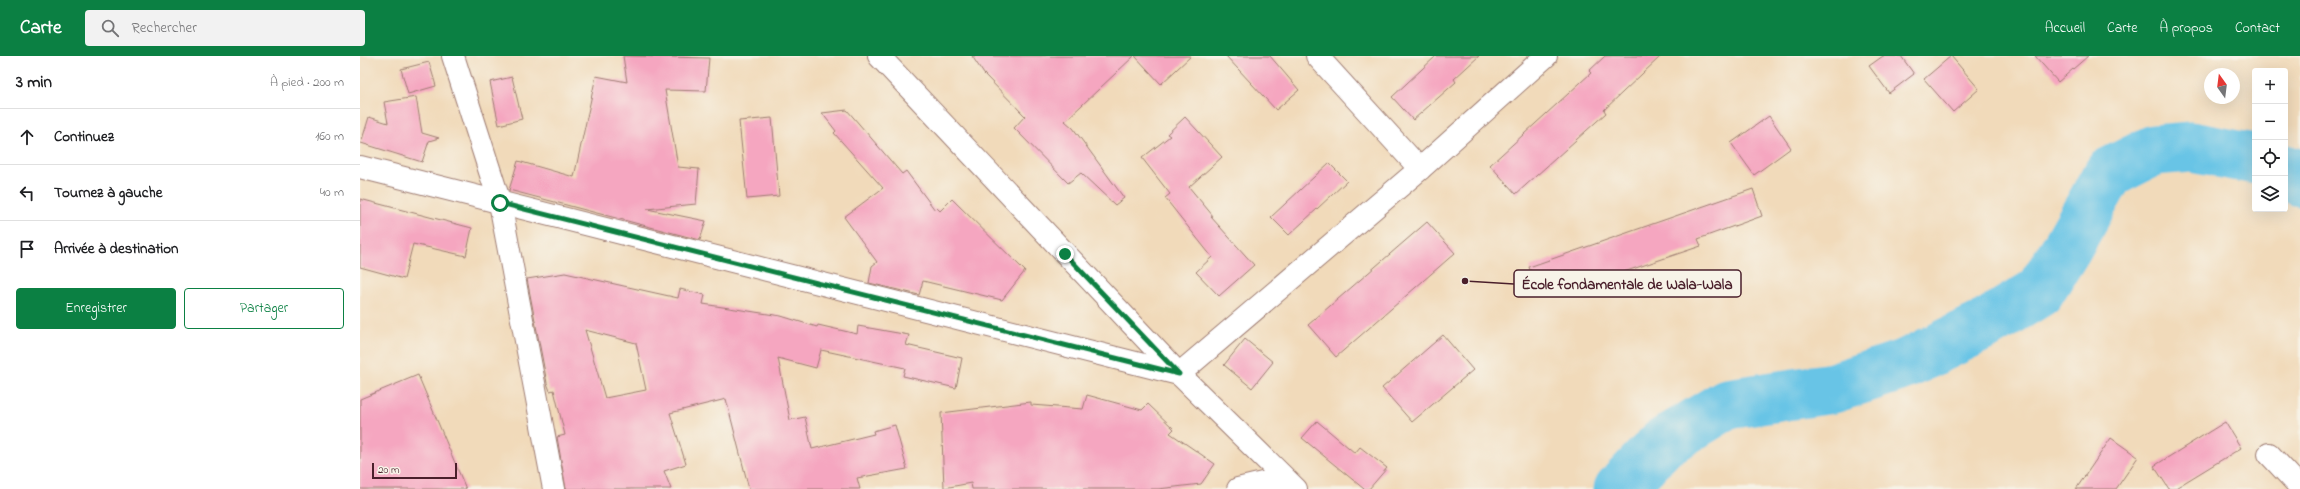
<!DOCTYPE html>
<html lang="fr">
<head>
<meta charset="utf-8">
<style>
	:root { --surface:#fff; --page:#f2f2f2; --text:#202124; --muted:#757577; --line:#e0e0e0; --accent:#0b8043 }
	body { margin:0; font-family:"Indie Flower",sans-serif; background:var(--page); color:var(--text) }
	.controls { position:absolute; right:12px; top:12px; display:grid; overflow:hidden; border-radius:4px; box-shadow:0 4px 16px #0002 }
	.controls button { width:36px; height:36px; display:grid; place-items:center; padding:0; border:0; border-bottom:1px solid var(--line); background:var(--surface); color:var(--text); font:20px sans-serif }
	.compass { position:absolute; left:1844px; top:12px; width:36px; height:36px; border-radius:50%; background:var(--surface); box-shadow:0 4px 16px #0002; rotate:346deg }
	.scale { position:absolute; left:12px; bottom:10px; width:85px; box-sizing:border-box; padding-left:4px; border:2px solid #4a1f2b; border-top:0; font-size:11px; line-height:14px; white-space:nowrap; color:#4a1f2b; -webkit-text-stroke:3px #f7f3e8; paint-order:stroke }
	.stop { position:absolute; width:12px; height:12px; margin:-9px; border:3px solid #0b8043; border-radius:50%; background:#fff }
	.stop.end { background:#0b8043; border-color:#fff; box-shadow:0 1px 4px #0008 }
	.list { margin:0; padding:0; list-style:none }
	h2 { display:flex; justify-content:space-between; align-items:center; height:52px; margin:0; padding:0 16px; font-size:17px }
	h2 small { font-size:13px; font-weight:400; color:var(--muted) }
	.list li { display:grid; grid-template-columns:26px 1fr auto; gap:12px; align-items:center; box-sizing:border-box; height:56px; padding:0 16px; border-top:1px solid var(--line) }
	.list b { display:block; font-size:15px; white-space:nowrap }
	.list em { font-size:13px; font-style:normal; color:var(--muted) }
	.actions { display:flex; gap:8px; padding:12px 16px }
	.actions a { flex:1; padding:9px 0; border:1px solid var(--accent); border-radius:4px; text-align:center; font-size:14px; color:var(--accent) }
	.actions .main { background:var(--accent); color:#fff }
	.icon { flex:none; width:22px; height:22px; fill:none; stroke:currentColor; stroke-width:2; stroke-linecap:round; stroke-linejoin:round }
	.map { position:relative; flex:none; width:1940px; height:433px; overflow:hidden }
	header { display:flex; align-items:center; gap:24px; box-sizing:border-box; height:56px; padding:0 20px; background:var(--accent); color:#fff }
	header strong { font-size:19px }
	nav { display:flex; gap:22px; margin-inline-start:auto; font-size:14px }
	.search { width:280px; height:36px; background:var(--page); display:flex; align-items:center; gap:10px; box-sizing:border-box; padding:0 14px; border-radius:4px; color:var(--muted); font-size:15px }
	main { display:flex }
	aside { flex:1; background:var(--surface) }
	.map>svg:first-child { display:block }
	.lines { fill:none; stroke-linecap:round; stroke-linejoin:round }
	.river { stroke:#68c4e6; stroke-width:51 }
	.building { fill:#f5a6c0; fill-rule:evenodd }
	.street-casing { stroke:#9e7c72; stroke-width:24 }
	.primary-casing { stroke:#9e7c72; stroke-width:24 }
	.street { stroke:#fff; stroke-width:22 }
	.primary { stroke:#fff; stroke-width:22 }
	.route { stroke:#0b8043; stroke-width:5 }
	.leader { fill:none; stroke:#4a1f2b; stroke-width:1.5 }
	.callout-dot { fill:#4a1f2b; stroke:#f7f3e8; stroke-width:1.5 }
	.callout { fill:#f7f3e8; stroke:#4a1f2b; stroke-width:1.5 }
	.callout-label { font-size:15px; text-anchor:middle; font-weight:bold; fill:#4a1f2b }
</style>
</head>
<body>
<header>
<strong>Carte</strong>
<div class="search"><svg class="icon" aria-label="search" viewBox="0 0 24 24"><circle cx="10" cy="10" r="6"/><path d="M15 15l6 6"/></svg>Rechercher</div>
<nav><a>Accueil</a><a>Carte</a><a>À propos</a><a>Contact</a></nav>
</header>
<main>
<aside>
<h2>3 min<small>À pied · 200 m</small></h2>
<ul class="list">
<li><svg class="icon" aria-label="ahead" viewBox="0 0 24 24"><path d="M12 20V5M6 11l6-6 6 6"/></svg><div><b>Continuez</b></div><em>160 m</em></li>
<li><svg class="icon" aria-label="left" viewBox="0 0 24 24"><path d="M17 20v-9H6M10 6l-5 5 5 5"/></svg><div><b>Tournez à gauche</b></div><em>40 m</em></li>
<li><svg class="icon" aria-label="arrive" viewBox="0 0 24 24"><path d="M6 21V4h12l-3 4 3 4H6"/></svg><div><b>Arrivée à destination</b></div></li>
</ul>
<div class="actions"><a class="main">Enregistrer</a><a>Partager</a></div>
</aside>
<div class="map">
<svg width="1940" height="433" viewBox="0 0 1940 433">
	<rect width="100%" height="100%" fill="#f7f3e8"/>
	<filter id="ink" filterUnits="userSpaceOnUse"><feTurbulence type="fractalNoise" baseFrequency=".025" numOctaves="2"/><feDisplacementMap in="SourceGraphic" scale="8" xChannelSelector="R" yChannelSelector="G"/><feConvolveMatrix kernelMatrix="1 2 1 2 8 2 1 2 1" color-interpolation-filters="sRGB"/></filter>
	<filter id="wash" filterUnits="userSpaceOnUse"><feTurbulence type="fractalNoise" baseFrequency=".012" numOctaves="4" result="noise"/><feDisplacementMap in="SourceGraphic" scale="16" xChannelSelector="R" yChannelSelector="G"/><feGaussianBlur stdDeviation="0.9" result="paint"/><feColorMatrix in="noise" values="0 0 0 0 0 0 0 0 0 0 0 0 0 0 0 0 0 1.4 0 .05"/><feComposite in="paint" operator="in"/></filter>
	<g filter="url(#wash)">
		<rect width="100%" height="100%" fill="#f1daba"/>
		<g class="lines">
			<g class="river">
				<polyline points="1925,114 1934,117 1940,125"/>
				<polyline points="1259,433 1303,387 1367,348 1473,332 1546,308 1625,269 1679,236 1706,193 1749,117 1794,94 1831,91 1895,103"/>
			</g>
		</g>
		<g id="blocks">
			<g class="building">
				<polygon points="263,0 349,2 346,35 305,34 318,111 339,113 336,148 287,153 346,165 340,184 149,134 158,105 214,121 236,20 267,26"/>
				<polygon points="612,0 774,0 705,65 713,72 764,142 755,149 721,117 708,127 654,72 665,60 624,18"/>
				<polygon points="775,0 831,0 801,28"/>
				<polygon points="866,0 910,0 939,34 916,54"/>
				<polygon points="1076,0 1119,0 1094,23 1096,26 1053,64 1032,41"/>
				<polygon points="1245,0 1301,0 1244,54 1246,57 1156,138 1130,109 1231,17 1229,15"/>
				<polygon points="1523,0 1541,0 1554,18 1529,37 1509,10"/>
				<polygon points="1591,0 1619,33 1593,56 1564,23"/>
				<polygon points="1675,0 1728,0 1698,26"/>
				<polygon points="69,6 76,30 48,38 41,13"/>
				<polygon points="152,21 162,63 139,69 130,26"/>
				<polygon points="56,41 62,77 79,82 69,85 62,106 1,87 9,61 28,67 24,46"/>
				<polygon points="487,54 542,118 546,115 575,154 577,152 580,155 592,143 665,215 642,244 563,225 559,239 509,227 512,210 517,206 484,161 523,132 474,77 476,75 462,57"/>
				<polygon points="1409,60 1431,92 1394,119 1371,87"/>
				<polygon points="825,61 862,101 829,131 853,160 851,161 894,209 859,240 836,216 852,201 805,142 810,138 782,102 810,80 807,78"/>
				<polygon points="412,62 419,140 387,143 379,65"/>
				<polygon points="969,107 987,125 929,179 911,161"/>
				<polygon points="1393,133 1402,160 1338,183 1341,190 1225,229 1222,223 1179,239 1169,211"/>
				<polygon points="0,143 112,172 106,200 53,188 44,223 0,211"/>
				<polygon points="1067,166 1095,197 976,301 948,269"/>
				<path d="M205 217 318 242 320 233 345 239 343 248 421 260 457 271 458 269 497 278 498 270 549 279 546 289 602 302 596 332 543 320 545 312 461 294 456 312 418 302 430 364 445 361 452 393 514 378 513 375 535 369 547 413 497 422 500 433H389L366 343 310 357 326 408 304 415 311 433H206L197 381 205 379 194 334 190 335 187 327 167 223ZM225 274 276 287 286 334 245 342Z"/>
				<polygon points="1083,279 1113,314 1052,366 1022,332"/>
				<polygon points="885,283 913,306 892,332 864,309"/>
				<polygon points="58,319 106,433 0,433 0,343"/>
				<polygon points="727,339 782,354 788,348 814,373 810,377 855,408 841,428 798,433 612,433 611,427 584,432 581,357 671,346 671,349 723,353"/>
				<polygon points="957,365 995,397 1000,391 1027,412 1009,433 1004,433 942,382"/>
				<polygon points="1865,366 1881,392 1814,433 1809,433 1794,410"/>
				<polygon points="1751,382 1778,401 1756,433 1716,433"/>
			</g>
		</g>
	</g>
	<g filter="url(#ink)">
		<use href="#blocks" fill-opacity="0" stroke="#9e7c72" stroke-width="1"/>
		<g class="lines">
			<defs>
				<g id="street">
					<polyline points="93,0 140,147 194,433"/>
					<polyline points="957,0 1060,113"/>
					<polyline points="0,111 819,318 1060,113 1186,0"/>
					<polyline points="1909,398 1940,431"/>
					<polyline points="878,433 924,422"/>
				</g>
				<polyline id="primary" points="519,0 819,318 936,433"/>
			</defs>
			<use href="#street" class="street-casing"/>
			<use href="#primary" class="primary-casing"/>
			<use href="#street" class="street"/>
			<use href="#primary" class="primary"/>
		</g>
	</g>
	<g class="lines" filter="url(#ink)">
		<polyline class="route" points="140,147 819,318 705,198"/>
	</g>
	<path class="leader" d="M1105 225L1154 228"/>
	<circle class="callout-dot" cx="1105" cy="225" r="4"/>
	<rect class="callout" x="1154" y="214" width="227" height="27" rx="4"/>
	<g class="callout-label">
		<text x="1267" y="233">École fondamentale de Wala-Wala</text>
	</g>
</svg>
<div class="controls">
<button>+</button>
<button>−</button>
<button><svg class="icon" aria-label="locate" viewBox="0 0 24 24"><circle cx="12" cy="12" r="6"/><path d="M12 2v4M12 18v4M2 12h4M18 12h4"/></svg></button>
<button><svg class="icon" aria-label="layers" viewBox="0 0 24 24"><path d="M12 4l9 5-9 5-9-5zM3 14l9 5 9-5"/></svg></button>
</div>
<svg class="compass" viewBox="-18 -18 36 36"><path d="M0-13l5 13h-10z" fill="#e53935"/><path d="M0 13l5-13h-10z" fill="#757577"/></svg>
<div class="scale">20 m</div>
<div class="stop" style="left:140px;top:147px"></div>
<div class="stop end" style="left:705px;top:198px"></div>
</div>
</main>
</body>
</html>
